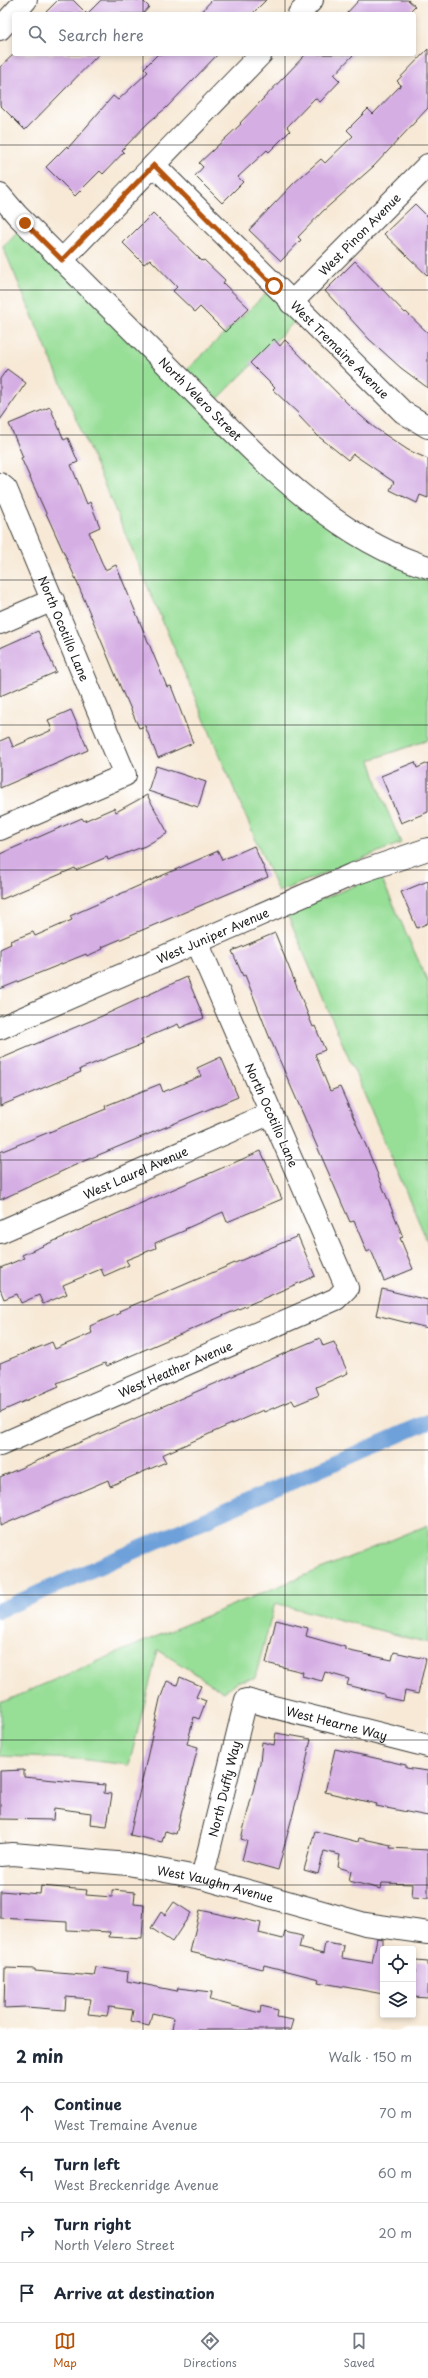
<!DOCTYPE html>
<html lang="en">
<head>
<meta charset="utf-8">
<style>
	:root { --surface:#fff; --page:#f6f6f7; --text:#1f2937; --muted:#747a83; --line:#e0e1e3; --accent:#b45309 }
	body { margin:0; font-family:"Playpen Sans",sans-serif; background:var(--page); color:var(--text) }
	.controls { position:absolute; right:12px; bottom:12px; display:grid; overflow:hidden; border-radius:4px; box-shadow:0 2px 6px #0003 }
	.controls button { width:36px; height:36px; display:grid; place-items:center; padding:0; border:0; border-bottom:1px solid var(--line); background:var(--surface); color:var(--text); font:20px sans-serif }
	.stop { position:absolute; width:12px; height:12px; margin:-9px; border:3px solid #b45309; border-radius:50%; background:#fff }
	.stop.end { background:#b45309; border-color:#fff; box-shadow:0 1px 4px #0008 }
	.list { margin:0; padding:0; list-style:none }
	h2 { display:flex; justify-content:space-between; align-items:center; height:52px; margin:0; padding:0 16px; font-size:17px }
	h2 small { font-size:13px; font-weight:400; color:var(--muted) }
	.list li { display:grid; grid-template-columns:26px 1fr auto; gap:12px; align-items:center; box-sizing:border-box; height:60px; padding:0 16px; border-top:1px solid var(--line) }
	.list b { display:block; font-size:15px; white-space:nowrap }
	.list p { margin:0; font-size:13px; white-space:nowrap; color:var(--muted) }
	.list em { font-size:13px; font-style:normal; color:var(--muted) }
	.icon { flex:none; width:22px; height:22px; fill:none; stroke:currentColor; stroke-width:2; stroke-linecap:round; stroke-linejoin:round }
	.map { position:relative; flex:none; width:428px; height:2030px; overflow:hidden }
	.search { position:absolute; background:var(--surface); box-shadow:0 2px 6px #0003; left:12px; right:12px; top:12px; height:44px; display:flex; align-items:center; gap:10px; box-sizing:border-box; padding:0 14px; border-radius:4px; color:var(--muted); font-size:15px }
	.sheet { height:292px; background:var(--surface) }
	nav { display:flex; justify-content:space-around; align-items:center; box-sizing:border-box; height:56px; border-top:1px solid var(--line); background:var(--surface); font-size:11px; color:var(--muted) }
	nav a { display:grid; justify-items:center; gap:2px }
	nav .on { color:var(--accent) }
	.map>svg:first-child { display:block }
	.green { fill:#97de97; stroke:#5a7d5a }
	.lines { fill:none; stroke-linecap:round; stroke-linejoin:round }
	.canal { stroke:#6ea0d9; stroke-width:16 }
	.building { fill:#d5aee4 }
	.minor-casing { stroke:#3d3b38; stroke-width:24 }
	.minor { stroke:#fff; stroke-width:22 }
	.route { stroke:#b45309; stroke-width:5 }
	.grid { fill:none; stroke:#1c1c1c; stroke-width:1; stroke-opacity:0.55 }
	.labels { text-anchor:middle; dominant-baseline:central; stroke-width:3; stroke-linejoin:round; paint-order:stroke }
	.street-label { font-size:12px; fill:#1c1c1c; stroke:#fff }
</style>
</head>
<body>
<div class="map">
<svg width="428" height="2030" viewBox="0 0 428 2030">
	<rect width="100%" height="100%" fill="#fff"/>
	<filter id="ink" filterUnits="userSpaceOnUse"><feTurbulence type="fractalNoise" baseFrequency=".025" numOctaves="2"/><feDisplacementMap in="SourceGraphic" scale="8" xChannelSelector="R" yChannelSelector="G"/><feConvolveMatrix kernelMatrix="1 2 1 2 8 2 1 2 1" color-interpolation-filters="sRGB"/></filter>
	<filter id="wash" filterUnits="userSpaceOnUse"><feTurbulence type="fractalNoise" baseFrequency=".012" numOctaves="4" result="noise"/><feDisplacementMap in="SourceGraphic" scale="16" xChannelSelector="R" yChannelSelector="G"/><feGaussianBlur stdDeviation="0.9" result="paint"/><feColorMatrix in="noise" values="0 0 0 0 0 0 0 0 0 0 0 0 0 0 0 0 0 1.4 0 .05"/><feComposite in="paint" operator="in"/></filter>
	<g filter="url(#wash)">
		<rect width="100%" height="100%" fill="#f7e9d6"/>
		<g class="green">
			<polygon points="25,223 179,377 274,286 302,314 210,407 310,503 428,567 428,740 370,760 382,798 401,843 278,892 3,247"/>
			<polygon points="380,875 428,982 428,1243 287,914"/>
			<polygon points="428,1525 428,1643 275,1603 255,1678 238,1681 224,1692 158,1650 129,1765 78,1759 0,1756 0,1703 150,1639"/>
		</g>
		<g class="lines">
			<polyline class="canal" points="0,1610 428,1422"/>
		</g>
		<g id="blocks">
			<g class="building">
				<polygon points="58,0 73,0 87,14 44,14"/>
				<polygon points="101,0 142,0 149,7 143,14 87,14"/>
				<polygon points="212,0 266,0 252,14 199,14"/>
				<polygon points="359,0 408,0 415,6 407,14 346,14"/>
				<polygon points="428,49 428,108 374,166 323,211 298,237 301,240 281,261 249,230 294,183 321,159 325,163 353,136 347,130 368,109 373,114 401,85 397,81"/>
				<polygon points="14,54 99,54 25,130 0,105 0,67"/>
				<polygon points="158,54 218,54 166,108 149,122 122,150 124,152 103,174 100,171 75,196 46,167 67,146 68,148 113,96 118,100 148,72 144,68"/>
				<polygon points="306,54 354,54 334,75 340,81 320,102 315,98 287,127 290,131 269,152 267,150 238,177 243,182 222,203 195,176 203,167 199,163 241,124 240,123"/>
				<polygon points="415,204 428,217 428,276 384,234"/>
				<polygon points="153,213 202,261 204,260 225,280 223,283 249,308 225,332 200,307 195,312 173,291 177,287 150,259 144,264 123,243"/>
				<polygon points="355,261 405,313 406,312 428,333 428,388 401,368 369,339 325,291"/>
				<polygon points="274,339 280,346 285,340 353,409 375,428 408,450 428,459 428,498 420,495 417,503 390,490 394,482 353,454 348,460 318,436 298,415 299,414 273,390 275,388 250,363"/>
				<polygon points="7,369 26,383 0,420 0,379"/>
				<polygon points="50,407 64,440 68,438 78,462 71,465 87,504 90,502 100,527 89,532 105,570 116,565 167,687 171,686 193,743 158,758 145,726 139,728 126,698 125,698 74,575 21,458 23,457 9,424"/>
				<polygon points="38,631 56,672 0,696 0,648"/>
				<polygon points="71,710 88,750 0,788 0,741 9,737 13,747 52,730 48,720"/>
				<polygon points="415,762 417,768 428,763 428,812 401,823 381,776"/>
				<polygon points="156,766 206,782 198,807 148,791"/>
				<polygon points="147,795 168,833 145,846 108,860 107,857 76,870 75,868 0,900 0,854 82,818 84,821 114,808 116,812"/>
				<polygon points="254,846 268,877 102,947 103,949 87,956 86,954 0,989 0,949 11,944 10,941 33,932 35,936 72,920 70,916 218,851 222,860"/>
				<polygon points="428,881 428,923 417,928 401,892"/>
				<polygon points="275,933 313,1027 315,1026 325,1050 315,1054 330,1091 340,1087 367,1148 403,1237 400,1238 413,1269 384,1281 371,1250 367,1252 354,1221 350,1222 269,1036 245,975 243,976 232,951"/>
				<polygon points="187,977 204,1018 180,1028 178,1024 141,1040 143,1044 80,1069 81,1072 0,1106 0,1059 102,1016"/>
				<polygon points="221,1057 238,1097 84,1161 0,1200 0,1152 106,1109 105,1106 160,1084 163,1092 201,1076 197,1068"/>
				<polygon points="261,1151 282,1199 227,1222 223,1212 185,1229 186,1230 155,1243 156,1248 126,1260 129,1265 104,1276 101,1269 63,1285 67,1294 43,1304 39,1295 21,1303 17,1294 4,1299 0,1289 0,1268 24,1258 22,1255"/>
				<polygon points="298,1236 315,1276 107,1366 105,1363 57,1383 59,1386 0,1412 0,1363 52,1342 55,1349 92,1333 90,1326 120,1313 119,1311 143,1301 144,1302"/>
				<polygon points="382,1289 428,1300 428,1328 376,1315"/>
				<polygon points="320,1338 323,1346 334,1342 348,1373 316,1387 319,1395 295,1405 292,1400 264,1412 263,1410 162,1455 166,1462 110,1486 108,1480 0,1526 0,1477"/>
				<polygon points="276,1620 308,1628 306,1636 345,1647 345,1650 392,1660 394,1652 426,1659 418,1694 405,1691 403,1701 384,1697 384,1694 347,1685 349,1679 325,1672 322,1681 302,1676 303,1672 266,1663"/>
				<polygon points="180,1677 201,1686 196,1697 206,1701 199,1719 194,1717 187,1744 198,1747 176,1834 165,1831 162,1842 130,1835 160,1699 167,1681 177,1685"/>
				<polygon points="276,1733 311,1739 304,1772 278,1870 242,1860 247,1841 241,1839 260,1763 262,1742 274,1745"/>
				<polygon points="335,1749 406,1765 406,1768 428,1771 428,1816 376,1806 377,1804 325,1792"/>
				<polygon points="24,1770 24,1777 105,1785 104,1793 112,1794 107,1826 90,1824 91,1813 54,1808 53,1820 0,1819 0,1771"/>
				<polygon points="315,1831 358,1842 359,1838 391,1845 390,1848 428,1850 428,1898 412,1897 413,1884 382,1883 381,1889 349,1881 351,1871 338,1867 340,1855 324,1851 318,1874 304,1870"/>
				<polygon points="41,1886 87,1890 86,1895 112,1897 112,1890 135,1892 134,1904 144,1905 142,1939 109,1937 110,1932 67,1930 67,1922 0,1918 0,1891 40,1894"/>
				<polygon points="174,1902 191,1913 172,1942 151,1928 161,1912 165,1915"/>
				<polygon points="200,1910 261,1923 259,1933 283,1939 285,1932 302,1936 299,1948 323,1954 325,1943 344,1946 342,1958 372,1963 377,1938 383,1939 383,1994 318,1982 319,1979 264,1965 263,1969 190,1952"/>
				<polygon points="416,1961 428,1962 428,1998 413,1997 413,1973 415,1973"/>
				<polygon points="96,1967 128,1972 127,1981 177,1991 178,1988 212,1992 210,2000 260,2013 261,2006 278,2010 277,2017 293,2020 290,2030 172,2030 174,2018 152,2013 149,2025 131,2021 133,2010 109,2007 107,2016 88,2014 91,1999 66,1997 65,2010 26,2007 4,2008 5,1968 35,1969 35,1971 94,1976"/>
			</g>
		</g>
	</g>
	<g filter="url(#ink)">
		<use href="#blocks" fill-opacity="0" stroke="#3d3b38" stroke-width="1"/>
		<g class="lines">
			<defs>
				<g id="minor">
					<polyline points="299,14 312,0"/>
					<polyline points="0,29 26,0"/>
					<path id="s1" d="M154 165 403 412 428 427"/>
					<path id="s2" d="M0 195 17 215C71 269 124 322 178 376 249 447 329 537 428 567"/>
					<polyline points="62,260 261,54"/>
					<path id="s3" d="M291 303 428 165"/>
					<path id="s4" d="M0 484 6 489 125 775 0 829"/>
					<polyline points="0,623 53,600"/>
					<path id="s5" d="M0 1028 351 875 428 849"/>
					<path id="s6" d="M0 1232 271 1113"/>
					<path id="s7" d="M0 1445 336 1299 347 1288 197 942"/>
					<path id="s8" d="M0 1855 13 1854 128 1864 202 1878 365 1924 428 1933"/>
					<path id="s9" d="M202 1878 246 1700 428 1746"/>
				</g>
			</defs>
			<use href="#minor" class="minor-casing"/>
			<use href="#minor" class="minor"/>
		</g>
	</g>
	<g class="lines" filter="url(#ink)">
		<polyline class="route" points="25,223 62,260 154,165 274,286"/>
	</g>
	<path class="grid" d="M143 0V14M285 0V14M143 54V2030M285 54V2030M0 145H428M0 290H428M0 435H428M0 580H428M0 725H428M0 870H428M0 1015H428M0 1160H428M0 1305H428M0 1450H428M0 1595H428M0 1740H428M0 1885H428"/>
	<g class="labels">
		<g class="street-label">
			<text stroke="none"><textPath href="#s3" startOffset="97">West Pinon Avenue</textPath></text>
			<text stroke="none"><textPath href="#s1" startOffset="262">West Tremaine Avenue</textPath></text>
			<text stroke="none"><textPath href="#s2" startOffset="286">North Velero Street</textPath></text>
			<text stroke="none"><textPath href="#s4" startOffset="159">North Ocotillo Lane</textPath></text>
			<text stroke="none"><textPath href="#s5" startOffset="232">West Juniper Avenue</textPath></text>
			<text transform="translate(272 1115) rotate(66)">North Ocotillo Lane</text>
			<text stroke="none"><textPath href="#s6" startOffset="148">West Laurel Avenue</textPath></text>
			<text stroke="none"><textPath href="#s7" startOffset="191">West Heather Avenue</textPath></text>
			<text stroke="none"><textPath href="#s9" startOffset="277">West Hearne Way</textPath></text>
			<text stroke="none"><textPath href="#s9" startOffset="92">North Duffy Way</textPath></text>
			<text stroke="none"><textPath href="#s8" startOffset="218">West Vaughn Avenue</textPath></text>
		</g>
	</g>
</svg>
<div class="controls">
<button><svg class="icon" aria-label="locate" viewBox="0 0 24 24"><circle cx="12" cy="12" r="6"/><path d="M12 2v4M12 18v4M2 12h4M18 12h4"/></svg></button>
<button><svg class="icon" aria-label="layers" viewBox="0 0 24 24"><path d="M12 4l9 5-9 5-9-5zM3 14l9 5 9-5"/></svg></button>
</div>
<div class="stop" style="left:274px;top:286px"></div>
<div class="stop end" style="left:25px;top:223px"></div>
<div class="search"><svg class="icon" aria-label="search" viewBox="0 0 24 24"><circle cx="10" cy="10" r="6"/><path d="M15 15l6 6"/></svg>Search here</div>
</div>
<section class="sheet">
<h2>2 min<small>Walk · 150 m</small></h2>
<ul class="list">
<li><svg class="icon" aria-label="ahead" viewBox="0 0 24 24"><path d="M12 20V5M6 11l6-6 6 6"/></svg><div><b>Continue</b><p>West Tremaine Avenue</p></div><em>70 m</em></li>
<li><svg class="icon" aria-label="left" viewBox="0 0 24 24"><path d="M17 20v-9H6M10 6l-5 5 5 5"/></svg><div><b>Turn left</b><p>West Breckenridge Avenue</p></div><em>60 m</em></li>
<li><svg class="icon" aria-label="right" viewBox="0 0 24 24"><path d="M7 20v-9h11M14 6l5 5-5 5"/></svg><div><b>Turn right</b><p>North Velero Street</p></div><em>20 m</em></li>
<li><svg class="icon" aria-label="arrive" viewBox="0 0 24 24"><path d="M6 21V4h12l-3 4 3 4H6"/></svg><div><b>Arrive at destination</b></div></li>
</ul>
</section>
<nav>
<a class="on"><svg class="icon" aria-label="map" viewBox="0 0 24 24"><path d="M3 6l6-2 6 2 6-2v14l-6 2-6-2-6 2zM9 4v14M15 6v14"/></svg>Map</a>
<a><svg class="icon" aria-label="directions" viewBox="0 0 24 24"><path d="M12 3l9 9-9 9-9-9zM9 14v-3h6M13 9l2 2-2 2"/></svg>Directions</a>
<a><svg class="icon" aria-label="saved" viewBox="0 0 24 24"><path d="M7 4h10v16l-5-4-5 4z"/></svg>Saved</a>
</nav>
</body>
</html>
